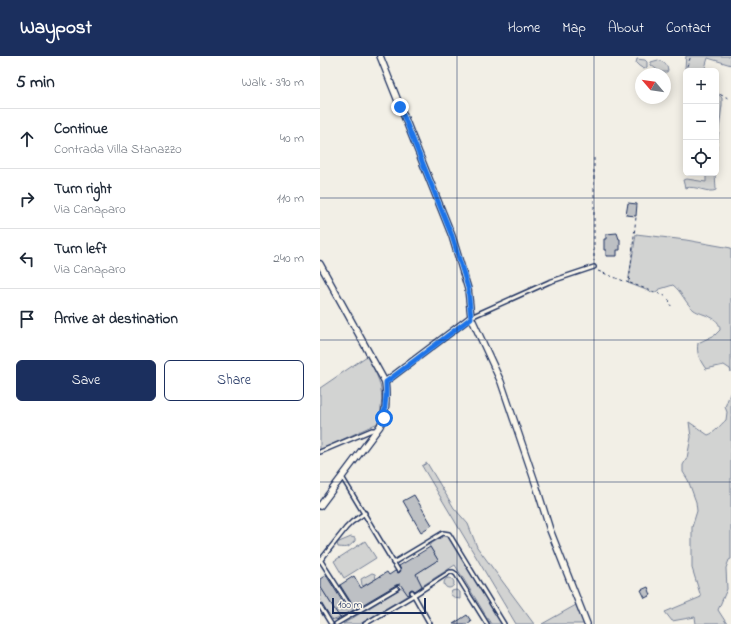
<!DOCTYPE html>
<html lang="en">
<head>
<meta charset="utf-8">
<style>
	:root { --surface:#fff; --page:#f6f6f7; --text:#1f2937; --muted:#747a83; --line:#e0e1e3; --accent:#1b2f5e }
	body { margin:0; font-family:"Indie Flower",sans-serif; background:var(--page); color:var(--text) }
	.controls { position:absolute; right:12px; top:12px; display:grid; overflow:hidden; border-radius:6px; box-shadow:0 2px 10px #0003 }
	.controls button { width:36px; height:36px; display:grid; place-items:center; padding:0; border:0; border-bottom:1px solid var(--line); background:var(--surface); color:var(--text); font:20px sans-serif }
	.compass { position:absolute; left:315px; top:12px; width:36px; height:36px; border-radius:50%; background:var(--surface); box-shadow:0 2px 10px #0003; rotate:299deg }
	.scale { position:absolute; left:12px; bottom:10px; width:94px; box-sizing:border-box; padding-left:4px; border:2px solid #1b2f5e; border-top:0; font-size:11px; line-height:14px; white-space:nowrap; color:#1b2f5e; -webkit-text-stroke:3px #fbf7ec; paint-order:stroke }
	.stop { position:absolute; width:12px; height:12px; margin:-9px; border:3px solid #1a73e8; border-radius:50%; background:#fff }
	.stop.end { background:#1a73e8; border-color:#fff; box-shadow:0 1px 4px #0008 }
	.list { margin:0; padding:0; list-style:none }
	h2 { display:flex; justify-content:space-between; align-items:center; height:52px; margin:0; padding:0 16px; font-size:17px }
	h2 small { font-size:13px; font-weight:400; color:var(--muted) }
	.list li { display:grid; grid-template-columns:26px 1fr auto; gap:12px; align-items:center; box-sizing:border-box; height:60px; padding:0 16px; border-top:1px solid var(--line) }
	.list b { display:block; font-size:15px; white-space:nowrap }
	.list p { margin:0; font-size:13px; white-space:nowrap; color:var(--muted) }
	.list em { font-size:13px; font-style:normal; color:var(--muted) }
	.actions { display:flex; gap:8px; padding:12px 16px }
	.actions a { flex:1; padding:9px 0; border:1px solid var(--accent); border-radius:6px; text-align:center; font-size:14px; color:var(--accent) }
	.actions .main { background:var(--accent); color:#fff }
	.icon { flex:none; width:22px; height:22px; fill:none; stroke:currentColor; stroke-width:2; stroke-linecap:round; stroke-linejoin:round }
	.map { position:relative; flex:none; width:411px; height:568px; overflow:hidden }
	header { display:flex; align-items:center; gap:24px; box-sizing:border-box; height:56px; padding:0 20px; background:var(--accent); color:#fff }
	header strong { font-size:19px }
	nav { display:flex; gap:22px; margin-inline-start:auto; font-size:14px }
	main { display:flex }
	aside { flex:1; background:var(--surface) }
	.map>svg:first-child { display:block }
	.green { fill:#d2d3d2; stroke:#768198 }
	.building { fill:#bdc0c4; stroke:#1b2f5e }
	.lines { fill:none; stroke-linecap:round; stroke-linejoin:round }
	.lane-casing { stroke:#1b2f5e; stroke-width:6 }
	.street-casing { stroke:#1b2f5e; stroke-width:8 }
	.path { stroke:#1b2f5e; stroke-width:1; stroke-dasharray:3 3; stroke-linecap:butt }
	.lane { stroke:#fbf7ec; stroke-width:3 }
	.street { stroke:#fbf7ec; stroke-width:5.5 }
	.route { stroke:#1a73e8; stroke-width:5 }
	.grid { fill:none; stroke:#1b2f5e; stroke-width:1; stroke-opacity:0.55 }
</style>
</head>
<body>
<header>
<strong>Waypost</strong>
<nav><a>Home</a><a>Map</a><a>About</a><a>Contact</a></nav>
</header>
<main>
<aside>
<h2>5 min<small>Walk · 390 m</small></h2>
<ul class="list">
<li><svg class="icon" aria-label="ahead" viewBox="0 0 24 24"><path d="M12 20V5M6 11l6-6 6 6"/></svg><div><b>Continue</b><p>Contrada Villa Stanazzo</p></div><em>40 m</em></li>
<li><svg class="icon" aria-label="right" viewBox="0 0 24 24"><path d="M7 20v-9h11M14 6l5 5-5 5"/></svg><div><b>Turn right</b><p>Via Canaparo</p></div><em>110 m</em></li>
<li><svg class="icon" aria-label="left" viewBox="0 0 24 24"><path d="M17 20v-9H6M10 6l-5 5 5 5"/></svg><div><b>Turn left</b><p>Via Canaparo</p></div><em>240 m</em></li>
<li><svg class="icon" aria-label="arrive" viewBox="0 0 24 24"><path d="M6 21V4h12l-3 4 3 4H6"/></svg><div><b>Arrive at destination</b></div></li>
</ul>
<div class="actions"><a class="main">Save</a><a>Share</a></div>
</aside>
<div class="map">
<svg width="411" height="568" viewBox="0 0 411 568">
	<rect width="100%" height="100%" fill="#f2efe6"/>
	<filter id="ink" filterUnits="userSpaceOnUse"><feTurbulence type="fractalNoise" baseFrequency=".025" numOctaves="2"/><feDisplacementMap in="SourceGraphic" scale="8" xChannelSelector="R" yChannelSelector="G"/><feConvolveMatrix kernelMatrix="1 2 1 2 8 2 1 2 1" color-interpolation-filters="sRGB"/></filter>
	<g filter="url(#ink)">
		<g class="green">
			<polygon points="366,0 411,0 411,9 388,2 384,15 366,15 366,17 365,12"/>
			<polygon points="317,3 325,4 327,6 327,11 324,13 319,10 316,7"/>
			<path d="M338 4C343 6 347 8 348 14L347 16H340L331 9V6Z"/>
			<polygon points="396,35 402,42 402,49 396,99"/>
			<path d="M386 117H395L396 134C388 138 377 129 365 132L363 124 367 123 386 126Z"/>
			<path d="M316 178 366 184 411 192V316L410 313 404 309 386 313C380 305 376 297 378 287L395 279 400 274C400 260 383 260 374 254 365 247 362 236 353 229L340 233 334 237 308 227Z"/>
			<path d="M47 300C57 319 64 330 61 352 61 357 60 362 58 367L0 394V332Z"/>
			<path d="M411 335V503L409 504 406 512 407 533 398 554 407 568H376L375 561 352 565 345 556 381 541 372 512V471L377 455 376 446 368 424 363 416V409L367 402 371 381 369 366 388 379C395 377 400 369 406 364L407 356 405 351Z"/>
			<polygon points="107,407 134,452 148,468 157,491 214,568 196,568 102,410"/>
			<polygon points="125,479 128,480 182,568 171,568 135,509 102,530 96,518 118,504 109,489"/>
			<path d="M31 481 35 482V485C27 492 30 492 18 491L17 487 19 486Z"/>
			<polygon points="45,485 56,502 24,522 14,505"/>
			<polygon points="52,517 55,518 56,523 43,530 42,529 41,523"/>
			<circle cx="129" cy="527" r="5"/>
			<path d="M0 530 20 562 14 564C1 555 0 544 0 530Z"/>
			<polygon points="83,531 88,539 40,568 23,568"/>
			<polygon points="136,534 140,536 140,543 135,542 130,538 132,535"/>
			<polygon points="256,549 264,568 222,568"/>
		</g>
		<g class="building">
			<polygon points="308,147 317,148 316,160 306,159"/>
			<polygon points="297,177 299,183 300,183 300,194 297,194 297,200 286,200 286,194 284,194 284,183 286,183 286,178"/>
			<polygon points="94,439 112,469 101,476 83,445"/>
			<polygon points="110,491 118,504 96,518 102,530 95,535 92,533 90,534 90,538 88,539 80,528 76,529 20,562 0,530 0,523 6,519 26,551 30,552 32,548 20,529 34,520 41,532 67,516 69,519 75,515 79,517 81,514 79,510"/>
			<polygon points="328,531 331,539 325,542 321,534"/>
			<polygon points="147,559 151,565 147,568 133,568"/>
		</g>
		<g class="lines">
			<defs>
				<g id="lane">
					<polyline points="151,261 229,226 274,211"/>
					<polyline points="0,396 52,374 56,374"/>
					<polyline points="22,421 78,514"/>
					<polyline points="0,505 26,472 32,466 45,457"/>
					<polyline points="1,505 29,549"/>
					<polyline points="73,507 123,477 129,478 184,568"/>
					<polyline points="92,536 110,568"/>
					<polyline points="0,550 11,568"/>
					<polyline points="16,568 77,532"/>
					<polyline points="45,568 94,539 130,516 133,516 136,518 167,568"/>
				</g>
				<g id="street">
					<polyline points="60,0 132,180 148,233 151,261 65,326"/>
					<path d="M0 208 65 326C67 341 67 356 60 370L0 450"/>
					<polyline points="151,261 181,326 216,429 230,474 267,568"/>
				</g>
			</defs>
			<use href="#lane" class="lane-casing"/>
			<use href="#street" class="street-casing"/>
			<g class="path">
				<polyline points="366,15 365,15 371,0"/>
				<polyline points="396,34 401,39 411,43"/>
				<polyline points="274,102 274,205"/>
				<polyline points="278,215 309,227 316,161"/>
				<polyline points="310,227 345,240 349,244 351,250"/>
			</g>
			<use href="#lane" class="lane"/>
			<use href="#street" class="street"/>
		</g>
	</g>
	<g class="lines" filter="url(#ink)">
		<polyline class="route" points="64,362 66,339 66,326 151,262 148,232 132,180 80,51"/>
	</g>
	<path class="grid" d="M137 0V568M274 0V568M0 142H411M0 284H411M0 426H411"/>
</svg>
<div class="controls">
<button>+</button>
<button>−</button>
<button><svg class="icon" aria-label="locate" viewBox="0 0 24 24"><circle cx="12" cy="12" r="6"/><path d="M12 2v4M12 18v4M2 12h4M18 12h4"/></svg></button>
</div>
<svg class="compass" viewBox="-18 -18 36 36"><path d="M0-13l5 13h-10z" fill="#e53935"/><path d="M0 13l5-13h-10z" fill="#747a83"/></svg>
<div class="scale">100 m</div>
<div class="stop" style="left:64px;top:362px"></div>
<div class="stop end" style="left:80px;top:51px"></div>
</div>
</main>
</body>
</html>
